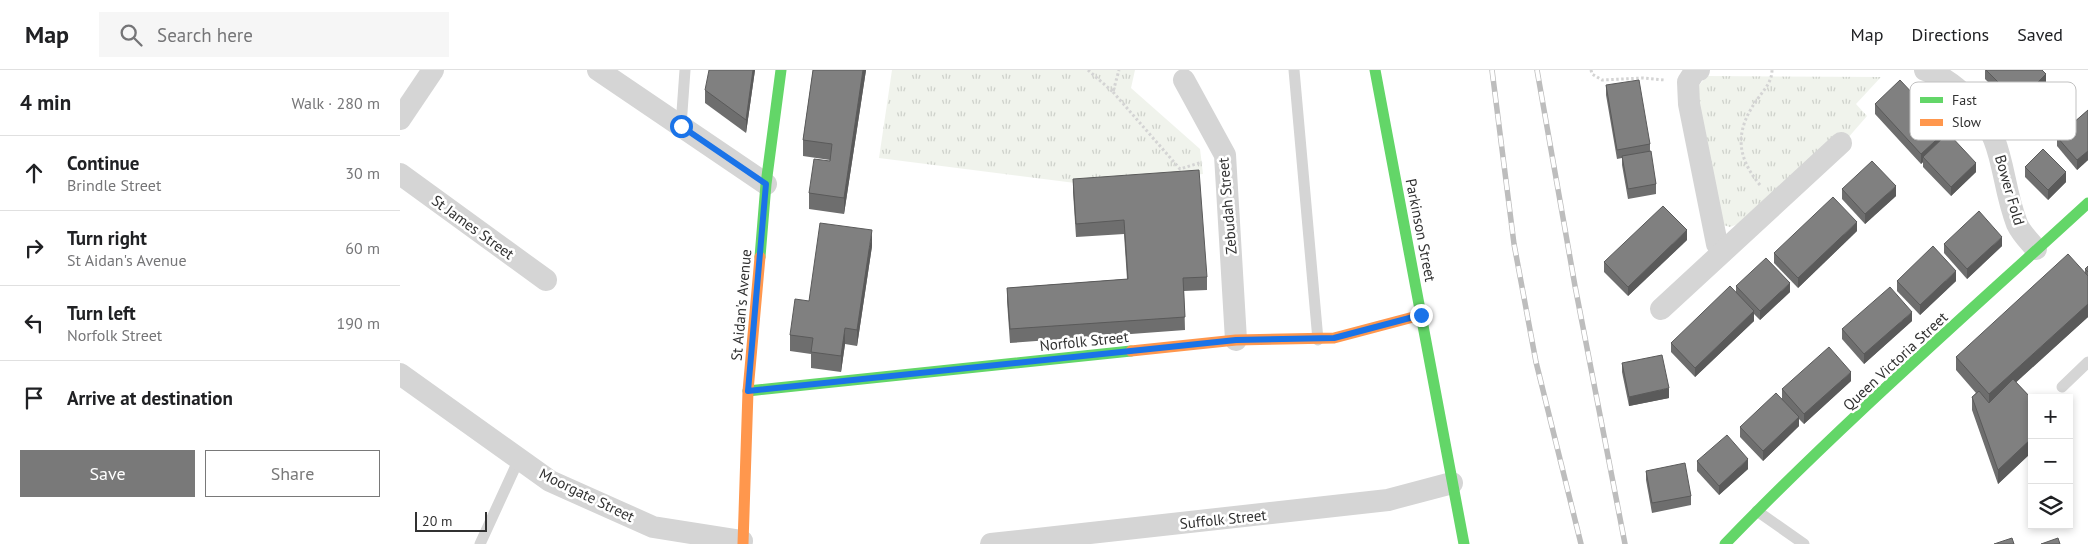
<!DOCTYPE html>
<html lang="en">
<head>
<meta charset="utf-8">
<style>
	:root { --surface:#fff; --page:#f6f6f6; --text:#202124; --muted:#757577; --line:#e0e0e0; --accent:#797979 }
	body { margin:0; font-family:"PT Sans",sans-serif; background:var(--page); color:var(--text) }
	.controls { position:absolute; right:15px; bottom:15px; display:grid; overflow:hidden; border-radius:0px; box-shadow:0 2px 8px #0003 }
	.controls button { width:45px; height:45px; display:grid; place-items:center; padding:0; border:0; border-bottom:1px solid var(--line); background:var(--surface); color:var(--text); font:25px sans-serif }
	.scale { position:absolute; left:15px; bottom:12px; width:72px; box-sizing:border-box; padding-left:5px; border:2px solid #313131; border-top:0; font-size:14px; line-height:18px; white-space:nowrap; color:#313131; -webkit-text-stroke:4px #fff; paint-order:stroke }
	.stop { position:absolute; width:15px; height:15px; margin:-11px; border:4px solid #1a73e8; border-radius:50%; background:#fff }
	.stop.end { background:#1a73e8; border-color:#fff; box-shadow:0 1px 5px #0008 }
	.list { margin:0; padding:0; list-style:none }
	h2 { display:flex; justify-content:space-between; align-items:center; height:65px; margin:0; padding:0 20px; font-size:21px }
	h2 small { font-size:16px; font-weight:400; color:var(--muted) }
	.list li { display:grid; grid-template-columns:32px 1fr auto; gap:15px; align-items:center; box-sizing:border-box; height:75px; padding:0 20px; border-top:1px solid var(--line) }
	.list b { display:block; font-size:19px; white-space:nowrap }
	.list p { margin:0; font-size:16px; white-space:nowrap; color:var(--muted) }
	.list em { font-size:16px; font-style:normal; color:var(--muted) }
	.actions { display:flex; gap:10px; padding:15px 20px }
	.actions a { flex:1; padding:11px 0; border:1px solid var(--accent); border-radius:0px; text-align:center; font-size:18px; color:var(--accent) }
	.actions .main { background:var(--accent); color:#fff }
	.icon { flex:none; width:28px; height:28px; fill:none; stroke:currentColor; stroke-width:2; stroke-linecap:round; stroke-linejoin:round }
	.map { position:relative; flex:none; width:1688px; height:474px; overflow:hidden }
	header { display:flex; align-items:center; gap:30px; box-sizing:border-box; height:70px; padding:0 25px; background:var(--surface); border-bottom:1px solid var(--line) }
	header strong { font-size:24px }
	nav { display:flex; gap:28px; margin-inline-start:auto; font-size:18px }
	.search { width:350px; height:45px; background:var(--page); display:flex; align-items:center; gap:12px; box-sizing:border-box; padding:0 18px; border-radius:0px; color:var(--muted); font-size:19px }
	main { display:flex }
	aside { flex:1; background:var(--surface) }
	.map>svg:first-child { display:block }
	.grass { fill:url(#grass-tufts) }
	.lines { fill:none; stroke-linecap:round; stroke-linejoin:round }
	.path { stroke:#d4d4d4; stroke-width:3; stroke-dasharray:2.5 2.5; stroke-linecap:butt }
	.lane { stroke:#d5d5d5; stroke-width:11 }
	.street { stroke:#d5d5d5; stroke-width:22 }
	.fast { stroke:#63d668; stroke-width:11 }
	.slow { stroke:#ff974d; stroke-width:11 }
	.rail-casing { stroke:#bdbdbd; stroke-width:5.5 }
	.rail { stroke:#fff; stroke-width:4; stroke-dasharray:11; stroke-linecap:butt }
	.wall { fill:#6e6e6e }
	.shaded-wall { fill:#5a5a5a }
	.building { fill:#808080; stroke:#5a5a5a }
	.route { stroke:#1a73e8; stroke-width:6 }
	.labels { text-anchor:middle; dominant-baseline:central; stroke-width:5; stroke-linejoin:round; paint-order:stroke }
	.street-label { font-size:15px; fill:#313131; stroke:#fff }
	.key { fill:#fff; stroke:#c1c1c1; stroke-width:1 }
	.key-label { font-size:14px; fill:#313131 }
</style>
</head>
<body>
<header>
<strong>Map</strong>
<div class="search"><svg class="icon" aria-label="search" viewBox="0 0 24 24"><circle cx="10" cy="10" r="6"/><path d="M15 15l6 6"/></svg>Search here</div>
<nav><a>Map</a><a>Directions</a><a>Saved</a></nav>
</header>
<main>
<aside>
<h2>4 min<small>Walk · 280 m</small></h2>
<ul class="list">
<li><svg class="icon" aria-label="ahead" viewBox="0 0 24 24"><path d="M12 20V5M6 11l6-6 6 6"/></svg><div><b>Continue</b><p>Brindle Street</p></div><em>30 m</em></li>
<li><svg class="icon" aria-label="right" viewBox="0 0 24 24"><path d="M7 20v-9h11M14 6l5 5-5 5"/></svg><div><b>Turn right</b><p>St Aidan's Avenue</p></div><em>60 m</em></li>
<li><svg class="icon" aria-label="left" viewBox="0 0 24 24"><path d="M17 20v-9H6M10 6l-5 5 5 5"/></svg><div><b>Turn left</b><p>Norfolk Street</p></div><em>190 m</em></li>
<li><svg class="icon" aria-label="arrive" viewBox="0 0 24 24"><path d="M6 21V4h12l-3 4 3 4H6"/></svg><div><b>Arrive at destination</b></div></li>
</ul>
<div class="actions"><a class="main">Save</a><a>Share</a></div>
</aside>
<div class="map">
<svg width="1688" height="474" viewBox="0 0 1688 474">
	<defs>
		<pattern id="grass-tufts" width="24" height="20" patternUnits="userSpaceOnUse" patternTransform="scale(1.25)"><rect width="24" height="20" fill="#f0f3ec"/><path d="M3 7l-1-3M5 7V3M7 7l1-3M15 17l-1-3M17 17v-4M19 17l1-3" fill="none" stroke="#ced1cb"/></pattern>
	</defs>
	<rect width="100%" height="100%" fill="#fff"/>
	<g class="grass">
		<polygon points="492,0 735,0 731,18 800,79 803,104 683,114 479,88"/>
		<polygon points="1307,6 1481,7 1456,34 1467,46 1447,69 1338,154 1330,157 1323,155 1294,21"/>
	</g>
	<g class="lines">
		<g class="path">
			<polyline points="688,0 713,22 719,0"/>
			<polyline points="1191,0 1192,4 1202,10 1243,8 1265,10"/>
			<polyline points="713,22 780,99 802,92"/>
			<path d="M1360 115C1335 85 1335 59 1359 27 1365 19 1372 11 1372 0"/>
		</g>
		<g class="lane">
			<polyline points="894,0 918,270"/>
			<polyline points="281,56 285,0"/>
			<polyline points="1662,317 1688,292"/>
			<polyline points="1357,441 1404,474"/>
			<polyline points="80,474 119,389"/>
		</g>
		<g class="street">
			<polyline points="198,0 366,114"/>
			<polyline points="1299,0 1295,1 1288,12 1289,34 1317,174 1322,182"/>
			<path d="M1525 0C1542 6 1557 17 1569 30 1607 71 1599 107 1617 154 1621 163 1630 172 1636 179"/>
			<polyline points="784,10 825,85 836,270"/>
			<polyline points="0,49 33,0"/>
			<polyline points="0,104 146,210"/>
			<polyline points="1261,239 1441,73"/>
			<polyline points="0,304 150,411 253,457 342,471"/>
			<polyline points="591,474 988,430 1052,413"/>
		</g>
		<g class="fast">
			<polyline points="975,0 1064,474"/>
			<polyline points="360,187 366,114 381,0"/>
			<polyline points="348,321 731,281"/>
			<path d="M1325 474C1440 355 1566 245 1688 133"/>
		</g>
		<g class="slow">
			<polyline points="731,281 836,270 934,268 1021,245"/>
			<polyline points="343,474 348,321 360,187"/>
		</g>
		<defs>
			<g id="rail">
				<polyline points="1092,0 1114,174 1136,292 1181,474"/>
				<polyline points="1137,0 1175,216 1225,474"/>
			</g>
		</defs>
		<use href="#rail" class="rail-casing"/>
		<use href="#rail" class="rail"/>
	</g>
	<g class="wall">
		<polygon points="355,0 346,63 305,33 305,20"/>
		<polygon points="413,0 466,0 444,144 409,139 409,123 430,90 403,86 403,70"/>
		<polygon points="1585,0 1642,0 1646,14 1618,42 1585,9"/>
		<polygon points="1206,15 1250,74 1250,81 1256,114 1256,124 1228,129 1222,95 1222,88 1217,89 1206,25"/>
		<polygon points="1475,34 1547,65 1576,102 1551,126 1523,97 1523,92 1521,94 1475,44"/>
		<polygon points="1688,40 1688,90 1677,100 1657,76 1657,67"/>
		<polygon points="1625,97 1666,112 1648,130 1625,107"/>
		<polygon points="673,109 807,207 807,220 784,221 785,260 610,273 607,231 607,218 727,209 724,164 676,167 673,122"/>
		<polygon points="1442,119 1496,126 1465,154 1442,129"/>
		<polygon points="1457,161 1398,218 1374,193 1374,183"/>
		<polygon points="1287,170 1228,226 1204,202 1204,192"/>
		<polygon points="1544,174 1602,176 1567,209 1544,183"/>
		<polygon points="472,176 457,276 445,274 441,302 411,298 411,284 390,281 390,265 409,231"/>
		<polygon points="1688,196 1688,247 1616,312 1632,329 1632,382 1598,414 1572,340 1572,327 1576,323 1556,300 1556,287 1685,203 1685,199"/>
		<polygon points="1497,211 1556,211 1520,245 1497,221"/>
		<polygon points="1336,216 1390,222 1360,250 1354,244 1354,251 1295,307 1271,282 1271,273 1336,223"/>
		<polygon points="1512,251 1464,294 1442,269 1442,259"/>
		<polygon points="1222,293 1269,328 1229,336 1222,302"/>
		<polygon points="1451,311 1404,354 1399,349 1399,356 1363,391 1340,367 1340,357 1382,328 1382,319"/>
		<polygon points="1297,391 1348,399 1319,425 1297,401"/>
		<polygon points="1246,401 1291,426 1291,435 1252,443 1246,410"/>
	</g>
	<g class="shaded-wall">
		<polygon points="353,0 355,0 346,63 346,50"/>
		<polygon points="463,0 466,0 444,144 444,128"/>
		<polygon points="1646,4 1646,14 1618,42 1618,32"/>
		<polygon points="1547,60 1547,70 1523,87 1523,92 1521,94 1521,84"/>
		<polygon points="1688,81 1688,90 1677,100 1677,90"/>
		<polygon points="1576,93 1576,102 1551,126 1551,117"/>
		<polygon points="1666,102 1666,112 1648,130 1648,120"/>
		<polygon points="1496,116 1496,126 1465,154 1465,144"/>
		<polygon points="1457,152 1457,161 1398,218 1398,208"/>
		<polygon points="472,160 472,176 457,276 457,260"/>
		<polygon points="1287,160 1287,170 1228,226 1228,217"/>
		<polygon points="1602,167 1602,176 1567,209 1567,199"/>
		<polygon points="1556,201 1556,211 1520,245 1520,235"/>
		<polygon points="1390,213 1390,222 1360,250 1360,241"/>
		<polygon points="1688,234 1688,247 1589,337 1589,324"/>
		<polygon points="1354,241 1354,251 1295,307 1295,298"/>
		<polygon points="1512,242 1512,251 1464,294 1464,284"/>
		<polygon points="445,258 445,274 441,302 441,286"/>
		<polygon points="1451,302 1451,311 1404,354 1404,344"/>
		<polygon points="1269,318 1269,328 1229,336 1229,327"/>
		<polygon points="1399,347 1399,356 1363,391 1363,381"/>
		<polygon points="1632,368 1632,382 1598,414 1598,400"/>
		<polygon points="1348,389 1348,399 1319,425 1319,416"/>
	</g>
	<g class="building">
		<polygon points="309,0 353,0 346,50 305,20"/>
		<polygon points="413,0 463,0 444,128 409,123 414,89 430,91 432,74 403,70"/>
		<polygon points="1586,0 1642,0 1646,4 1618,32"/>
		<polygon points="1239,10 1250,74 1217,80 1206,15"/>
		<polygon points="1500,10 1547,60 1521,84 1475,34"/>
		<polygon points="1688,40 1688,81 1677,90 1657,67"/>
		<polygon points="1548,63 1576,93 1551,117 1523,87"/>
		<polygon points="1643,79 1666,102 1648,120 1625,97"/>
		<polygon points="1251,81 1256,114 1228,119 1222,86"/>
		<polygon points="1472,91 1496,116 1465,144 1442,119"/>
		<polygon points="799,100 807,207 783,208 785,247 610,259 607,218 728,209 724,150 676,154 673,109"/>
		<polygon points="1433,127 1457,152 1398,208 1374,183"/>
		<polygon points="1263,136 1287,160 1228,217 1204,192"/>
		<polygon points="1579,141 1602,167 1567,199 1544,174"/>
		<polygon points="420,153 472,160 457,260 445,258 441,286 411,282 413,268 390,265 395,229 409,231"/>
		<polygon points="1533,176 1556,201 1520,235 1497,211"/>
		<polygon points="1668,184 1688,206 1688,234 1589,324 1556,287"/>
		<polygon points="1366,188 1390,213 1360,241 1336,216"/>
		<polygon points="1688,196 1688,202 1685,199"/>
		<polygon points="1330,216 1354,241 1295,298 1271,273"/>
		<polygon points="1490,217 1512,242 1464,284 1442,259"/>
		<polygon points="1429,277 1451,302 1404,344 1382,319"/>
		<polygon points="1262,285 1269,318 1229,327 1222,293"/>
		<polygon points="1613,309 1632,329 1632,368 1598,400 1572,327 1579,321 1589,333"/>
		<polygon points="1376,323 1399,347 1363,381 1340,357"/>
		<polygon points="1327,365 1348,389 1319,416 1297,391"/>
		<polygon points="1285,393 1291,426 1252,433 1246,401"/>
		<polygon points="1612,468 1614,474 1594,474"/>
		<polygon points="1658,468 1660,474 1641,474"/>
	</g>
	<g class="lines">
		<polyline class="route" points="281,56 366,114 348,321 836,270 934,268 1021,245"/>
	</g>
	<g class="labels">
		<g class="street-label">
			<text transform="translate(1610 120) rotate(74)">Bower Fold</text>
			<text transform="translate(827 136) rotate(-95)">Zebudah Street</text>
			<text transform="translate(73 157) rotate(36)">St James Street</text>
			<text transform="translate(1021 160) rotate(79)">Parkinson Street</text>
			<text transform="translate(341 235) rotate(-85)">St Aidan's Avenue</text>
			<text transform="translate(684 271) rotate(-6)">Norfolk Street</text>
			<text transform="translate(1495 291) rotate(-43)">Queen Victoria Street</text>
			<text transform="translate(187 425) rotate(26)">Moorgate Street</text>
			<text transform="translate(823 449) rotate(-6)">Suffolk Street</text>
		</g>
	</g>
	<rect x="1510" y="12" width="166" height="58" rx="8" class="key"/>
	<rect x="1520" y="27" width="23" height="6" fill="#63d668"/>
	<rect x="1520" y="49" width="23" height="7" fill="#ff974d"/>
	<g class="key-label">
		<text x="1552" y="35">Fast</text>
		<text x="1552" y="57">Slow</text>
	</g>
</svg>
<div class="controls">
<button>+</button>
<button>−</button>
<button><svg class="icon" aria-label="layers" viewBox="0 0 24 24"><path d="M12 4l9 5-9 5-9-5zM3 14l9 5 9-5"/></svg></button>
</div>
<div class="scale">20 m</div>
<div class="stop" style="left:281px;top:56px"></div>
<div class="stop end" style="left:1021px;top:245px"></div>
</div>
</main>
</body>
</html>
